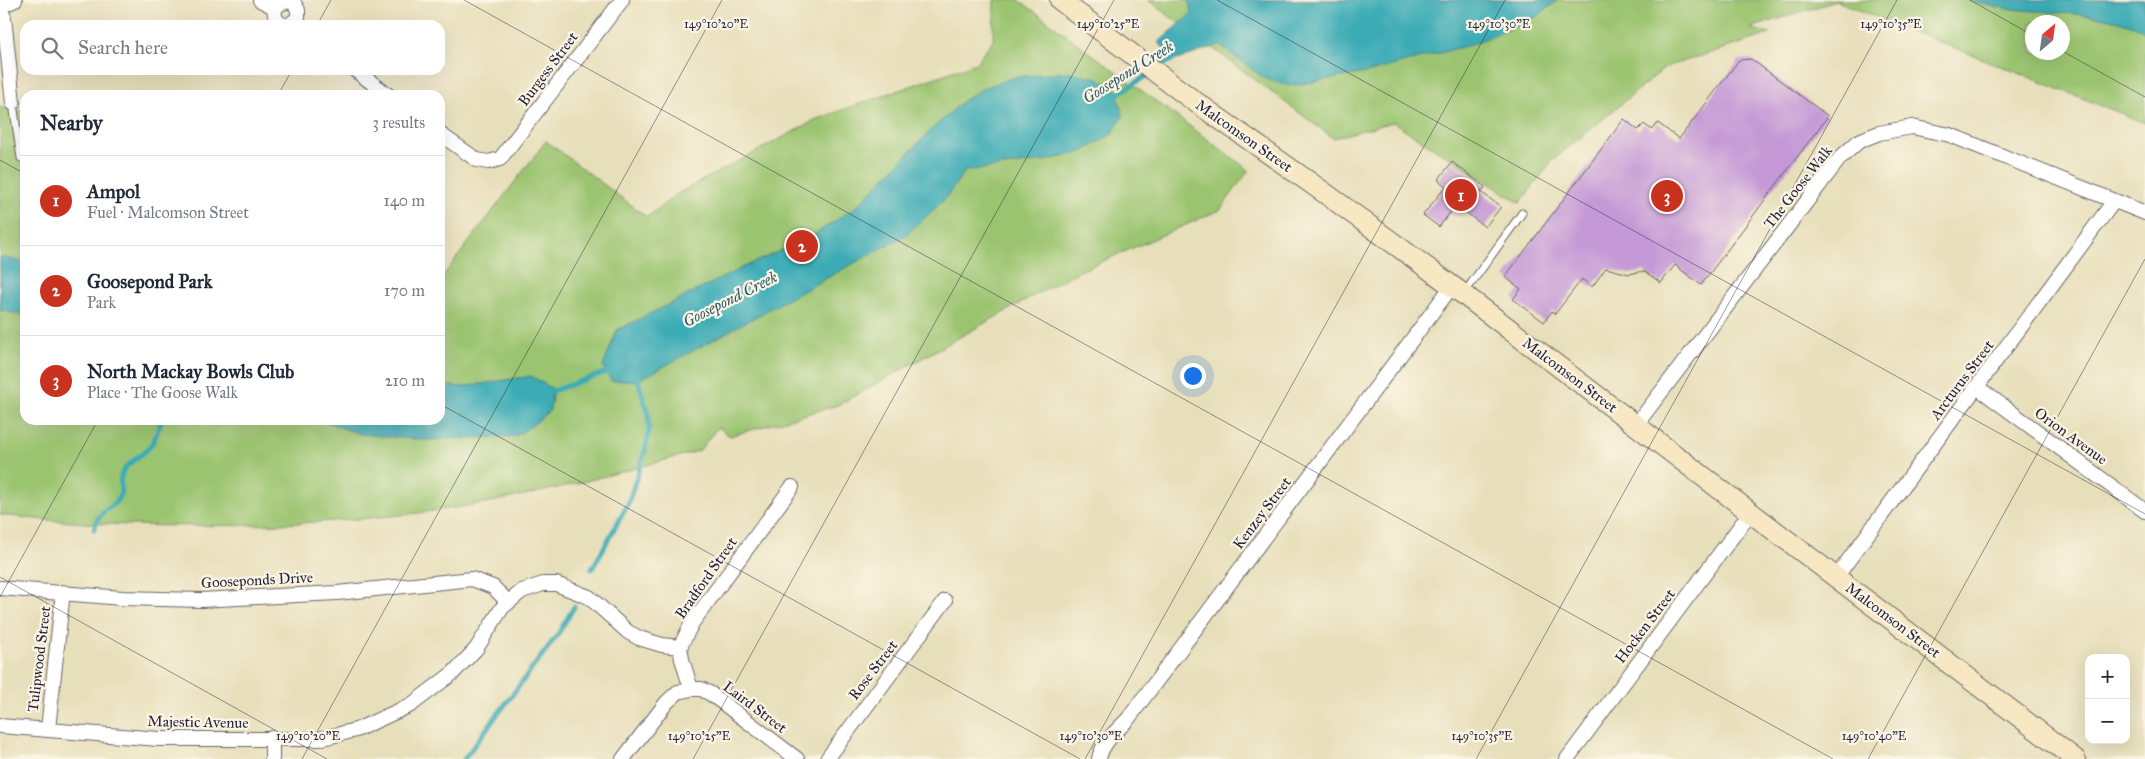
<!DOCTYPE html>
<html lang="en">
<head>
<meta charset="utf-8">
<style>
	:root { --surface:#fff; --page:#f6f6f7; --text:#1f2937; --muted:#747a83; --line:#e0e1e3; --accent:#c8321e }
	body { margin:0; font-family:"IM FELL Great Primer",serif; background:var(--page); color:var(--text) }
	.controls { position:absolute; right:15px; bottom:15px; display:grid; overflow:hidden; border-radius:10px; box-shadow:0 5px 20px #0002 }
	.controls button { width:45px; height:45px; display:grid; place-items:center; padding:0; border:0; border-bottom:1px solid var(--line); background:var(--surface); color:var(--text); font:25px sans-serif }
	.compass { position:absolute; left:2025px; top:15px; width:45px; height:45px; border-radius:50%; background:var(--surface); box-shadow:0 5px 20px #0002; rotate:29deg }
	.you { position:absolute; left:1192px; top:375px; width:18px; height:18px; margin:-12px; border:4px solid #fff; border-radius:50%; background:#1a73e8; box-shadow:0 0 0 8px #1a73e833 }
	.badge { display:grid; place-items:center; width:32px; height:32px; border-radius:50%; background:var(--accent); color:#fff; font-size:16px; font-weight:700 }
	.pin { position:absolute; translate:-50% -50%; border:2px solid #fff; box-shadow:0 1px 5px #0006 }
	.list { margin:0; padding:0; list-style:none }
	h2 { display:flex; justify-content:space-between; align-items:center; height:65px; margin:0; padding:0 20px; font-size:21px }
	h2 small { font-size:16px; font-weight:400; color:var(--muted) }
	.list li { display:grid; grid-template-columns:32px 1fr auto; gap:15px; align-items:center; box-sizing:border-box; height:90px; padding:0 20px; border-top:1px solid var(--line) }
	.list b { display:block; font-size:19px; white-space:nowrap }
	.list p { margin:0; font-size:16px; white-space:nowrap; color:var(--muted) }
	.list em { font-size:16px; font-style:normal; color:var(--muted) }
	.icon { flex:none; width:28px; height:28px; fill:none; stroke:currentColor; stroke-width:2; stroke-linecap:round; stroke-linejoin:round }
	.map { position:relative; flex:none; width:2145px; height:759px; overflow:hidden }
	.search { position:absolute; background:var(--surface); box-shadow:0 5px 20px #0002; left:20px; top:20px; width:425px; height:55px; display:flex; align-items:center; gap:12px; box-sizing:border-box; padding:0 18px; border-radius:15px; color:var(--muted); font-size:19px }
	.panel { position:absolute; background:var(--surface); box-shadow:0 5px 20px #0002; left:20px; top:90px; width:425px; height:335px; border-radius:15px }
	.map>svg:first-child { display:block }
	.green { fill:#9bc470; stroke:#5e7356; fill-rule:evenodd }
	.water { fill:#3aabb5; stroke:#2e6678 }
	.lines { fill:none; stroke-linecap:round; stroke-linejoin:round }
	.stream { stroke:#3aabb5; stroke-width:5 }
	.building { fill:#c499d6 }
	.service-casing { stroke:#676467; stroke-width:9 }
	.minor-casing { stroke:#676467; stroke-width:16 }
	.secondary-casing { stroke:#676467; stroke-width:22 }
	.service { stroke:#fff; stroke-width:7 }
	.minor { stroke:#fff; stroke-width:14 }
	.secondary { stroke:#f7e8c3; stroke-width:20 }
	.ticks { fill:none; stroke:#22223b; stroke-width:1; stroke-opacity:0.45 }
	.labels { text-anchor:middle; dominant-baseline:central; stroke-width:4.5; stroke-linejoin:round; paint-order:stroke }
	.street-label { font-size:15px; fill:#22223b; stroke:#fcf5e5 }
	.water-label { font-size:16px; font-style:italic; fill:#2c596c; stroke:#fcf5e5 }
	.ticks-label { font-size:12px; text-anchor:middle; fill:#22223b; stroke:#fcf5e5; stroke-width:4.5; stroke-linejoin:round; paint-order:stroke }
</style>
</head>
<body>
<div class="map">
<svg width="2145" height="759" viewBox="0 0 2145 759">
	<rect width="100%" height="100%" fill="#fcf5e5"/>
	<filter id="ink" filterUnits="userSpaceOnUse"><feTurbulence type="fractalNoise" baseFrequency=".02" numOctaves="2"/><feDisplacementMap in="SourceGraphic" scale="10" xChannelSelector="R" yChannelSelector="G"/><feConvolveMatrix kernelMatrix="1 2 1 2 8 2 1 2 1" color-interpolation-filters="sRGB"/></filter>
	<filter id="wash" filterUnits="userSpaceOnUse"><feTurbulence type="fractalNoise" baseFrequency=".0096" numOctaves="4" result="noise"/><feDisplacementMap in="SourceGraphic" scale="20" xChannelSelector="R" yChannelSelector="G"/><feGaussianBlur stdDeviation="1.12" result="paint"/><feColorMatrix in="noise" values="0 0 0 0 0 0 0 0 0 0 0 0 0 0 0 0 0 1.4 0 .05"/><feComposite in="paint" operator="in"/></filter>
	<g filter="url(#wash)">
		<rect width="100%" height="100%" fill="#e7dfba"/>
		<g class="green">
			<path d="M994 0H1019L1249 170 1220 210 1071 275 838 405 730 436 718 427 699 451C638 467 577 485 516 497 430 515 340 522 253 525 168 527 84 526 0 515V107L25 112V420H440V280L546 141 647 217 677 194 817 119 976 63 993 40Z"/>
			<path d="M1148 0H2145V123L1836 1 1750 28 1770 34 1666 67 1552 161 1520 203 1393 122 1333 138ZM2032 22H2062V52H2032Z"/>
		</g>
		<g class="water">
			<polygon points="1188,0 1558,0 1535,18 1473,44 1366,73 1289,86 1265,79 1219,45 1177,60 1158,43 1192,13"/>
			<path d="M1966 0H2145V31C2104 11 2056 14 2012 9 1997 7 1981 3 1966 0Z"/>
			<polygon points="1070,72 1098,78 1117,91 1123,116 1112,134 1082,152 1044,161 965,171 944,200 906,235 639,380 611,381 603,366 617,330 744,267 811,237 856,207 930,131 964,100 986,87 1015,77"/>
			<polygon points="0,257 25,262 25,316 0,310"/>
			<polygon points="531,376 553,389 550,410 534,424 516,436 425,440 360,434 321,420 440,420 440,385 462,387"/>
		</g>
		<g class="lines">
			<g class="stream">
				<polyline points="1159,68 1179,55"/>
				<polyline points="1112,98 1149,74"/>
				<polyline points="547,393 612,370"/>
				<path d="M94 529C100 507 111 512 119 497 124 488 117 480 123 471 130 460 144 455 151 445 156 438 158 428 162 420"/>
				<polyline points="592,569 628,504 645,451 649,429 648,413 636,374"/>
				<polyline points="464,759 558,634 574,607"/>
			</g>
		</g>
		<g id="blocks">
			<g class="building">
				<polygon points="1751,59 1828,116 1701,285 1675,265 1661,283 1644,271 1629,274 1606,268 1592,287 1582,279 1555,314 1552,311 1544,322 1513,299 1521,289 1505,277 1624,119 1638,130 1644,124 1652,130 1658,123 1679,139 1739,60"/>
				<polygon points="1452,162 1485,187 1481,192 1501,207 1485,227 1456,205 1439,227 1423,215 1446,186 1438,180"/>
			</g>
		</g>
	</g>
	<g filter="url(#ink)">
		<use href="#blocks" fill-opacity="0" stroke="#676467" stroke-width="1"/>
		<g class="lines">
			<defs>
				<g id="service">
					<polyline points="13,103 21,158"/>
					<polyline points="1465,292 1522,213"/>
				</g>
				<g id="minor">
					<polyline points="260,0 276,8"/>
					<polyline points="0,7 15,0"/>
					<polyline points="0,8 4,17 13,103"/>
					<path d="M284 25C275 22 273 14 276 6L286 1 294 3 298 10V18L289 25"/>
					<polyline points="355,70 388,95"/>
					<polyline points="440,134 477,160 488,162 500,159 622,0"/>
					<polyline points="1977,387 2145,511"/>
					<polyline points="1636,425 1840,158 1859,141 1879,133 1912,127 1950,135 2145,213"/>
					<polyline points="1836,577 2114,201"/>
					<polyline points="0,588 122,598 201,600 337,593 472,579 493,587 508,602"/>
					<polyline points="691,689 701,689 711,694 797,759"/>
					<polyline points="0,726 158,739 319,739 356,730 411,705 453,673 476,649 502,608 522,591 543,584 556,584 589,597 628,632 639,638 662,645 680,647"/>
					<polyline points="48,729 63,592"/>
					<polyline points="272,759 272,738"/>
					<polyline points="623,759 667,702 678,692 691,689 682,659 680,647 692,623 792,487"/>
					<polyline points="827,759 945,601"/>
					<path d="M1099 759C1102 742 1117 731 1128 719L1452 286"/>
					<polyline points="1567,759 1750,513"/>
				</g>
				<polyline id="secondary" points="1060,0 1190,98 1322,191 1463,294 2075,759"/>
			</defs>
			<use href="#service" class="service-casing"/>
			<use href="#minor" class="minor-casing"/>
			<use href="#secondary" class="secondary-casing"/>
			<use href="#service" class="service"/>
			<use href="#minor" class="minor"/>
			<use href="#secondary" class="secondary"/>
		</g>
	</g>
	<path class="ticks" d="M464 0 1833 759M1217 0 2145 514M1970 0 2032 35M317 25 331 0M2062 51 2145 97M278 95 292 70M0 160 25 174M440 404 1080 759M0 577 327 759M0 597 98 420M302 759 722 0M693 759 1114 0M1085 759 1505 0M1476 759 1897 0M1868 759 2145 259"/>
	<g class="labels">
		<g class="street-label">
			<text transform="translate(548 69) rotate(-53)">Burgess Street</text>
			<text transform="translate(1244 136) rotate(35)">Malcomson Street</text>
			<text transform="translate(1798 187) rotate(-52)">The Goose Walk</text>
			<text transform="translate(1570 375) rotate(37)">Malcomson Street</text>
			<text transform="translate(1962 380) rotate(-53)">Arcturus Street</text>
			<text transform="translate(2071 436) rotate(36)">Orion Avenue</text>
			<text transform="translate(1262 513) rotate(-53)">Kenzey Street</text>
			<text transform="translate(706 578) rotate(-55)">Bradford Street</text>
			<text transform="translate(257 580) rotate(-3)">Gooseponds Drive</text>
			<text transform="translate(1893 620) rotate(37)">Malcomson Street</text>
			<text transform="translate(1645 626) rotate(-53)">Hocken Street</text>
			<text transform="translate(39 659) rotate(-83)">Tulipwood Street</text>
			<text transform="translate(873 670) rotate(-53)">Rose Street</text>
			<text transform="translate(755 707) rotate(37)">Laird Street</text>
			<text transform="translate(198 722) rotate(1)">Majestic Avenue</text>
		</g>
		<g class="water-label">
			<text transform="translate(1128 72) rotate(-32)">Goosepond Creek</text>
			<text transform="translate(730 299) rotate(-27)">Goosepond Creek</text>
		</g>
	</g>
	<g class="ticks-label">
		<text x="716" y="28">149°10'20"E</text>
		<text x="1108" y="28">149°10'25"E</text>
		<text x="1499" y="28">149°10'30"E</text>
		<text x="1891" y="28">149°10'35"E</text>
		<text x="308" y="740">149°10'20"E</text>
		<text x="699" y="740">149°10'25"E</text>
		<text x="1091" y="740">149°10'30"E</text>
		<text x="1482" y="740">149°10'35"E</text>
		<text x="1874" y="740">149°10'40"E</text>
	</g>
</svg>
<div class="controls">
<button>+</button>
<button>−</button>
</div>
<svg class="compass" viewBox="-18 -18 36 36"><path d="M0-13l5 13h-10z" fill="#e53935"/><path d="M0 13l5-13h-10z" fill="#747a83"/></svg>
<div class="you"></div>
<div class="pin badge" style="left:1461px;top:195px">1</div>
<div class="pin badge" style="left:802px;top:246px">2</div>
<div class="pin badge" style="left:1667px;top:196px">3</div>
<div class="search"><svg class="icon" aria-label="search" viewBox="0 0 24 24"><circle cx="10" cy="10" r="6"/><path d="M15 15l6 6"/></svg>Search here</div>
<section class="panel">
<h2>Nearby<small>3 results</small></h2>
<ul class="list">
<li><span class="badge">1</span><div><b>Ampol</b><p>Fuel · Malcomson Street</p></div><em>140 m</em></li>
<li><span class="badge">2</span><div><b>Goosepond Park</b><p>Park</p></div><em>170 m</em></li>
<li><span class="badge">3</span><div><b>North Mackay Bowls Club</b><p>Place · The Goose Walk</p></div><em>210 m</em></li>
</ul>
</section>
</div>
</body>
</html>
